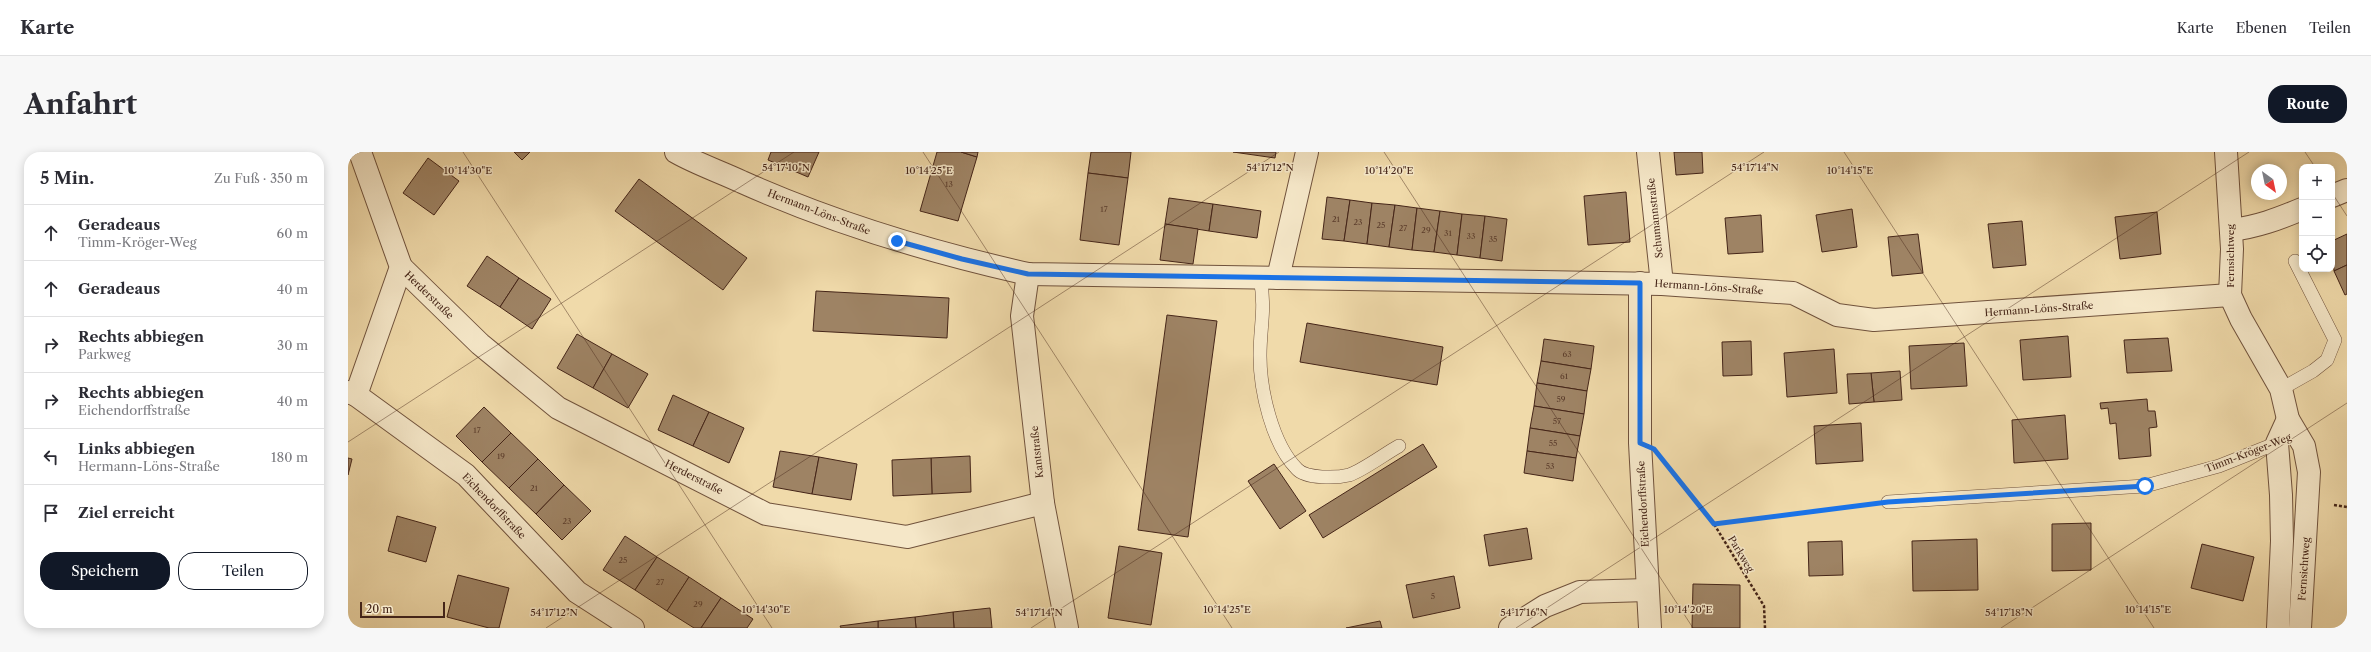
<!DOCTYPE html>
<html lang="de">
<head>
<meta charset="utf-8">
<style>
	:root { --surface:#fff; --page:#f7f7f7; --text:#2b2b33; --muted:#7c7c81; --line:#e1e1e2; --accent:#111827 }
	body { margin:0; font-family:"Libre Caslon Text",serif; background:var(--page); color:var(--text) }
	.controls { position:absolute; right:12px; top:12px; display:grid; overflow:hidden; border-radius:8px; box-shadow:0 2px 10px #0003 }
	.controls button { width:36px; height:36px; display:grid; place-items:center; padding:0; border:0; border-bottom:1px solid var(--line); background:var(--surface); color:var(--text); font:20px sans-serif }
	.compass { position:absolute; left:1903px; top:12px; width:36px; height:36px; border-radius:50%; background:var(--surface); box-shadow:0 2px 10px #0003; rotate:147deg }
	.scale { position:absolute; left:12px; bottom:10px; width:85px; box-sizing:border-box; padding-left:4px; border:2px solid #452518; border-top:0; font-size:11px; line-height:14px; white-space:nowrap; color:#452518; -webkit-text-stroke:3px #f5e7c8; paint-order:stroke }
	.stop { position:absolute; width:12px; height:12px; margin:-9px; border:3px solid #1a73e8; border-radius:50%; background:#fff }
	.stop.end { background:#1a73e8; border-color:#fff; box-shadow:0 1px 4px #0008 }
	.list { margin:0; padding:0; list-style:none }
	h2 { display:flex; justify-content:space-between; align-items:center; height:52px; margin:0; padding:0 16px; font-size:17px }
	h2 small { font-size:13px; font-weight:400; color:var(--muted) }
	.list li { display:grid; grid-template-columns:26px 1fr auto; gap:12px; align-items:center; box-sizing:border-box; height:56px; padding:0 16px; border-top:1px solid var(--line) }
	.list b { display:block; font-size:15px; white-space:nowrap }
	.list p { margin:0; font-size:13px; white-space:nowrap; color:var(--muted) }
	.list em { font-size:13px; font-style:normal; color:var(--muted) }
	.actions { display:flex; gap:8px; padding:12px 16px }
	.actions a { flex:1; padding:9px 0; border:1px solid var(--accent); border-radius:16px; text-align:center; font-size:14px; color:var(--accent) }
	.actions .main { background:var(--accent); color:#fff }
	.icon { flex:none; width:22px; height:22px; fill:none; stroke:currentColor; stroke-width:2; stroke-linecap:round; stroke-linejoin:round }
	.map { position:relative; flex:none; width:1999px; height:476px; overflow:hidden; border-radius:16px }
	header { display:flex; align-items:center; gap:24px; box-sizing:border-box; height:56px; padding:0 20px; background:var(--surface); border-bottom:1px solid var(--line) }
	header strong { font-size:19px }
	nav { display:flex; gap:22px; margin-inline-start:auto; font-size:14px }
	.intro { display:flex; align-items:center; justify-content:space-between; box-sizing:border-box; height:96px; padding:0 24px }
	h1 { margin:0; font-size:28px }
	.button { padding:10px 18px; border-radius:16px; background:var(--accent); color:#fff; font-size:14px; font-weight:700 }
	main { display:flex; gap:24px; padding:0 24px }
	aside { flex:1; background:var(--surface); border-radius:16px; box-shadow:0 2px 10px #0003 }
	.map>svg:first-child { display:block }
	.building { fill:#9e8364; stroke:#452518 }
	.lines { fill:none; stroke-linecap:round; stroke-linejoin:round }
	.lane-casing { stroke:#70523c; stroke-width:14 }
	.street-casing { stroke:#70523c; stroke-width:24 }
	.path { stroke:#452518; stroke-width:2.5; stroke-dasharray:3 2; stroke-linecap:butt }
	.lane { stroke:#f5e7c8; stroke-width:13 }
	.street { stroke:#f5e7c8; stroke-width:22 }
	.route { stroke:#1a73e8; stroke-width:5 }
	.ticks { fill:none; stroke:#452518; stroke-width:1; stroke-opacity:0.45 }
	.labels { text-anchor:middle; dominant-baseline:central; stroke-width:3; stroke-linejoin:round; paint-order:stroke }
	.number-label { font-size:8px; fill:#5b3c2b }
	.street-label { font-size:10px; fill:#452518; stroke:#f5e7c8 }
	.ticks-label { font-size:10px; text-anchor:middle; fill:#452518; stroke:#f5e7c8; stroke-width:3; stroke-linejoin:round; paint-order:stroke }
</style>
</head>
<body>
<header>
<strong>Karte</strong>
<nav><a>Karte</a><a>Ebenen</a><a>Teilen</a></nav>
</header>
<div class="intro"><h1>Anfahrt</h1><a class="button">Route</a></div>
<main>
<aside>
<h2>5 Min.<small>Zu Fuß · 350 m</small></h2>
<ul class="list">
<li><svg class="icon" aria-label="ahead" viewBox="0 0 24 24"><path d="M12 20V5M6 11l6-6 6 6"/></svg><div><b>Geradeaus</b><p>Timm-Kröger-Weg</p></div><em>60 m</em></li>
<li><svg class="icon" aria-label="ahead" viewBox="0 0 24 24"><path d="M12 20V5M6 11l6-6 6 6"/></svg><div><b>Geradeaus</b></div><em>40 m</em></li>
<li><svg class="icon" aria-label="right" viewBox="0 0 24 24"><path d="M7 20v-9h11M14 6l5 5-5 5"/></svg><div><b>Rechts abbiegen</b><p>Parkweg</p></div><em>30 m</em></li>
<li><svg class="icon" aria-label="right" viewBox="0 0 24 24"><path d="M7 20v-9h11M14 6l5 5-5 5"/></svg><div><b>Rechts abbiegen</b><p>Eichendorffstraße</p></div><em>40 m</em></li>
<li><svg class="icon" aria-label="left" viewBox="0 0 24 24"><path d="M17 20v-9H6M10 6l-5 5 5 5"/></svg><div><b>Links abbiegen</b><p>Hermann-Löns-Straße</p></div><em>180 m</em></li>
<li><svg class="icon" aria-label="arrive" viewBox="0 0 24 24"><path d="M6 21V4h12l-3 4 3 4H6"/></svg><div><b>Ziel erreicht</b></div></li>
</ul>
<div class="actions"><a class="main">Speichern</a><a>Teilen</a></div>
</aside>
<div class="map">
<svg width="1999" height="476" viewBox="0 0 1999 476">
	<rect width="100%" height="100%" fill="#f0daaa"/>
	<filter id="stains"><feTurbulence type="fractalNoise" baseFrequency=".005" numOctaves="4"/><feColorMatrix values="0 0 0 0 .2 0 0 0 0 .09 0 0 0 0 .02 0 0 0 .5 -.17"/></filter>
	<radialGradient id="worn" r=".72"><stop offset=".6" stop-color="#630" stop-opacity="0"/><stop offset="1" stop-color="#630" stop-opacity=".3"/></radialGradient>
	<g class="building">
		<polygon points="166,0 182,0 174,8"/>
		<polygon points="423,0 471,0 460,25 420,8"/>
		<polygon points="589,0 613,0 629,5 610,69 572,59"/>
		<polygon points="613,0 630,0 629,5"/>
		<polygon points="743,0 783,0 780,26 740,21"/>
		<polygon points="885,0 928,0 927,6"/>
		<polygon points="1326,0 1354,0 1355,21 1328,23"/>
		<polygon points="80,6 111,29 86,63 55,41"/>
		<polygon points="740,21 780,26 771,93 732,88"/>
		<polygon points="291,27 399,106 375,138 267,59"/>
		<polygon points="1278,40 1282,90 1240,93 1236,44"/>
		<polygon points="979,45 1002,48 996,89 974,87"/>
		<polygon points="821,46 865,52 861,79 817,72"/>
		<polygon points="1002,48 1024,51 1019,92 996,89"/>
		<polygon points="1024,51 1047,53 1041,95 1019,92"/>
		<polygon points="865,52 913,59 909,86 861,79"/>
		<polygon points="1047,53 1069,56 1064,98 1041,95"/>
		<polygon points="1069,56 1092,59 1086,100 1064,98"/>
		<polygon points="1504,57 1509,95 1474,100 1468,63"/>
		<polygon points="1092,59 1114,62 1109,103 1086,100"/>
		<polygon points="1809,60 1813,102 1772,107 1767,65"/>
		<polygon points="1114,62 1137,64 1132,106 1109,103"/>
		<polygon points="1413,63 1415,100 1380,102 1377,66"/>
		<polygon points="1137,64 1159,67 1154,109 1132,106"/>
		<polygon points="1674,69 1678,113 1645,116 1640,72"/>
		<polygon points="817,72 850,77 845,112 812,108"/>
		<polygon points="1570,82 1575,121 1544,124 1540,85"/>
		<polygon points="1999,82 1999,113 1986,119 1984,89"/>
		<polygon points="139,104 171,126 152,155 119,134"/>
		<polygon points="1999,113 1999,142 1997,143 1986,119"/>
		<polygon points="171,126 203,147 184,177 152,155"/>
		<polygon points="468,139 601,146 599,186 465,179"/>
		<polygon points="819,163 869,169 840,385 790,378"/>
		<polygon points="959,171 1095,195 1089,233 952,210"/>
		<polygon points="229,182 264,202 245,236 209,216"/>
		<polygon points="1720,184 1723,225 1675,228 1672,188"/>
		<polygon points="1820,186 1824,219 1779,221 1776,188"/>
		<polygon points="1196,187 1246,194 1243,217 1193,209"/>
		<polygon points="1403,189 1404,223 1375,224 1374,190"/>
		<polygon points="1616,191 1619,234 1563,237 1561,194"/>
		<polygon points="1486,197 1489,241 1439,245 1436,201"/>
		<polygon points="264,202 300,222 280,256 245,236"/>
		<polygon points="1193,209 1243,217 1239,239 1189,231"/>
		<polygon points="1552,219 1554,248 1526,250 1523,221"/>
		<polygon points="1523,221 1526,250 1501,252 1499,222"/>
		<polygon points="1189,231 1239,239 1236,262 1186,254"/>
		<polygon points="325,243 361,260 345,294 310,278"/>
		<polygon points="1799,247 1800,259 1807,259 1809,275 1801,276 1803,304 1771,307 1768,271 1762,272 1760,256 1753,257 1752,251"/>
		<polygon points="1186,254 1236,262 1232,284 1182,276"/>
		<polygon points="136,255 163,281 134,310 108,284"/>
		<polygon points="361,260 396,276 381,311 345,294"/>
		<polygon points="1717,263 1720,307 1666,311 1664,268"/>
		<polygon points="1513,271 1515,309 1468,312 1466,274"/>
		<polygon points="1182,276 1232,284 1228,306 1179,299"/>
		<polygon points="163,281 190,307 161,336 134,310"/>
		<polygon points="1075,292 1089,315 975,386 961,363"/>
		<polygon points="432,299 471,305 464,342 425,335"/>
		<polygon points="1179,299 1228,306 1225,329 1176,321"/>
		<polygon points="622,304 623,340 584,342 583,306"/>
		<polygon points="471,305 509,312 503,348 464,342"/>
		<polygon points="0,306 4,307 0,323"/>
		<polygon points="583,306 584,342 545,344 544,308"/>
		<polygon points="190,307 216,333 188,362 161,336"/>
		<polygon points="926,312 958,359 932,377 900,329"/>
		<polygon points="216,333 243,359 214,388 188,362"/>
		<polygon points="49,364 88,375 78,410 40,399"/>
		<polygon points="1743,371 1743,418 1704,419 1704,372"/>
		<polygon points="1179,376 1184,407 1141,414 1136,383"/>
		<polygon points="277,384 309,405 287,438 255,418"/>
		<polygon points="1629,387 1630,438 1565,439 1564,389"/>
		<polygon points="1494,389 1495,423 1461,424 1460,390"/>
		<polygon points="1854,392 1906,405 1895,449 1843,436"/>
		<polygon points="771,394 814,401 803,473 760,466"/>
		<polygon points="309,405 341,425 319,459 287,438"/>
		<polygon points="110,423 161,436 151,476 141,476 99,465"/>
		<polygon points="1106,424 1112,456 1065,466 1058,433"/>
		<polygon points="341,425 373,446 353,476 346,476 319,459"/>
		<polygon points="1345,432 1392,433 1392,476 1344,476"/>
		<polygon points="373,446 405,467 399,476 353,476"/>
		<polygon points="642,456 644,476 606,476 605,460"/>
		<polygon points="605,460 606,476 568,476 567,465"/>
		<polygon points="567,465 568,476 530,476 530,469"/>
		<polygon points="530,469 530,476 493,476 492,474"/>
		<polygon points="1032,469 1034,476 998,476"/>
	</g>
	<g class="lines">
		<defs>
			<g id="lane">
				<path d="M912 125C918 158 912 173 912 204 912 238 924 292 949 317 958 327 989 326 1001 323 1014 319 1038 301 1051 294"/>
				<polyline points="1933,237 1965,219 1979,208 1987,188 1947,109"/>
				<polyline points="1540,350 1797,334 1871,314 1934,289"/>
			</g>
			<g id="street">
				<path d="M328 0C349 12 373 20 394 30 486 71 582 100 680 122L1314 132 1445 141 1489 163 1526 168 1882 143"/>
				<polyline points="1300,0 1314,132"/>
				<polyline points="1878,0 1884,97 1882,143 1893,167 1933,237 1940,267 1956,294 1961,320 1952,476"/>
				<polyline points="1984,44 1999,38"/>
				<path d="M1883 78C1909 75 1930 67 1954 57"/>
				<polyline points="53,115 132,192 210,256 418,362 559,385 695,351"/>
				<polyline points="680,122 674,164 695,351 719,476"/>
				<polyline points="930,126 959,0"/>
				<polyline points="1292,131 1292,291 1302,476"/>
				<polyline points="0,240 8,243 118,323 229,440 285,476"/>
				<polyline points="8,243 53,115 12,0"/>
				<polyline points="1162,476 1197,454 1232,440 1299,438"/>
				<polyline points="1930,476 1934,389 1933,343 1929,291 1940,267"/>
			</g>
		</defs>
		<use href="#lane" class="lane-casing"/>
		<use href="#street" class="street-casing"/>
		<g class="path">
			<polyline points="1319,314 1366,372 1416,454 1417,476"/>
			<polyline points="1986,353 1999,355"/>
			<polyline points="1366,372 1520,353"/>
		</g>
		<use href="#lane" class="lane"/>
		<use href="#street" class="street"/>
	</g>
	<g class="lines">
		<polyline class="route" points="549,89 614,107 680,122 1292,131 1292,291 1306,297 1366,372 1540,350 1797,334"/>
	</g>
	<path class="ticks" d="M115 0 424 476M575 0 884 476M1036 0 1345 476M1496 0 1806 476M1957 0 1967 15M1984 41 1999 64M0 290 446 0M198 476 931 0M683 476 1416 0M1168 476 1901 0M1653 476 1999 251"/>
	<g class="labels">
		<g class="number-label">
			<text x="601" y="32">13</text>
			<text x="756" y="57">17</text>
			<text x="988" y="67">21</text>
			<text x="1010" y="70">23</text>
			<text x="1033" y="73">25</text>
			<text x="1055" y="76">27</text>
			<text x="1078" y="78">29</text>
			<text x="1100" y="81">31</text>
			<text x="1123" y="84">33</text>
			<text x="1145" y="87">35</text>
			<text x="1219" y="202">63</text>
			<text x="1216" y="224">61</text>
			<text x="1213" y="247">59</text>
			<text x="1209" y="269">57</text>
			<text x="129" y="278">17</text>
			<text x="1205" y="291">55</text>
			<text x="153" y="304">19</text>
			<text x="1202" y="314">53</text>
			<text x="186" y="336">21</text>
			<text x="219" y="369">23</text>
			<text x="275" y="408">25</text>
			<text x="312" y="430">27</text>
			<text x="1085" y="444">5</text>
			<text x="350" y="452">29</text>
		</g>
		<g class="street-label">
			<text transform="translate(471 60) rotate(21)">Hermann-Löns-Straße</text>
			<text transform="translate(1307 66) rotate(-96)">Schumannstraße</text>
			<text transform="translate(1882 104) rotate(-90)">Fernsichtweg</text>
			<text transform="translate(1361 135) rotate(4)">Hermann-Löns-Straße</text>
			<text transform="translate(81 143) rotate(44)">Herderstraße</text>
			<text transform="translate(1691 157) rotate(-4)">Hermann-Löns-Straße</text>
			<text transform="translate(689 300) rotate(-96)">Kantstraße</text>
			<text transform="translate(1900 301) rotate(-21)">Timm-Kröger-Weg</text>
			<text transform="translate(346 325) rotate(27)">Herderstraße</text>
			<text transform="translate(1295 352) rotate(-93)">Eichendorffstraße</text>
			<text transform="translate(146 354) rotate(46)">Eichendorffstraße</text>
			<text transform="translate(1393 402) rotate(59)">Parkweg</text>
			<text transform="translate(1956 417) rotate(-86)">Fernsichtweg</text>
		</g>
	</g>
	<g class="ticks-label">
		<text x="438" y="19">54°17'10"N</text>
		<text x="922" y="19">54°17'12"N</text>
		<text x="1407" y="19">54°17'14"N</text>
		<text x="120" y="22">10°14'30"E</text>
		<text x="581" y="22">10°14'25"E</text>
		<text x="1041" y="22">10°14'20"E</text>
		<text x="1502" y="22">10°14'15"E</text>
		<text x="418" y="461">10°14'30"E</text>
		<text x="879" y="461">10°14'25"E</text>
		<text x="1340" y="461">10°14'20"E</text>
		<text x="1800" y="461">10°14'15"E</text>
		<text x="206" y="464">54°17'12"N</text>
		<text x="691" y="464">54°17'14"N</text>
		<text x="1176" y="464">54°17'16"N</text>
		<text x="1661" y="464">54°17'18"N</text>
	</g>
	<rect width="100%" height="100%" filter="url(#stains)"/>
	<rect width="100%" height="100%" fill="url(#worn)"/>
</svg>
<div class="controls">
<button>+</button>
<button>−</button>
<button><svg class="icon" aria-label="locate" viewBox="0 0 24 24"><circle cx="12" cy="12" r="6"/><path d="M12 2v4M12 18v4M2 12h4M18 12h4"/></svg></button>
</div>
<svg class="compass" viewBox="-18 -18 36 36"><path d="M0-13l5 13h-10z" fill="#e53935"/><path d="M0 13l5-13h-10z" fill="#7c7c81"/></svg>
<div class="scale">20 m</div>
<div class="stop" style="left:1797px;top:334px"></div>
<div class="stop end" style="left:549px;top:89px"></div>
</div>
</main>
</body>
</html>
